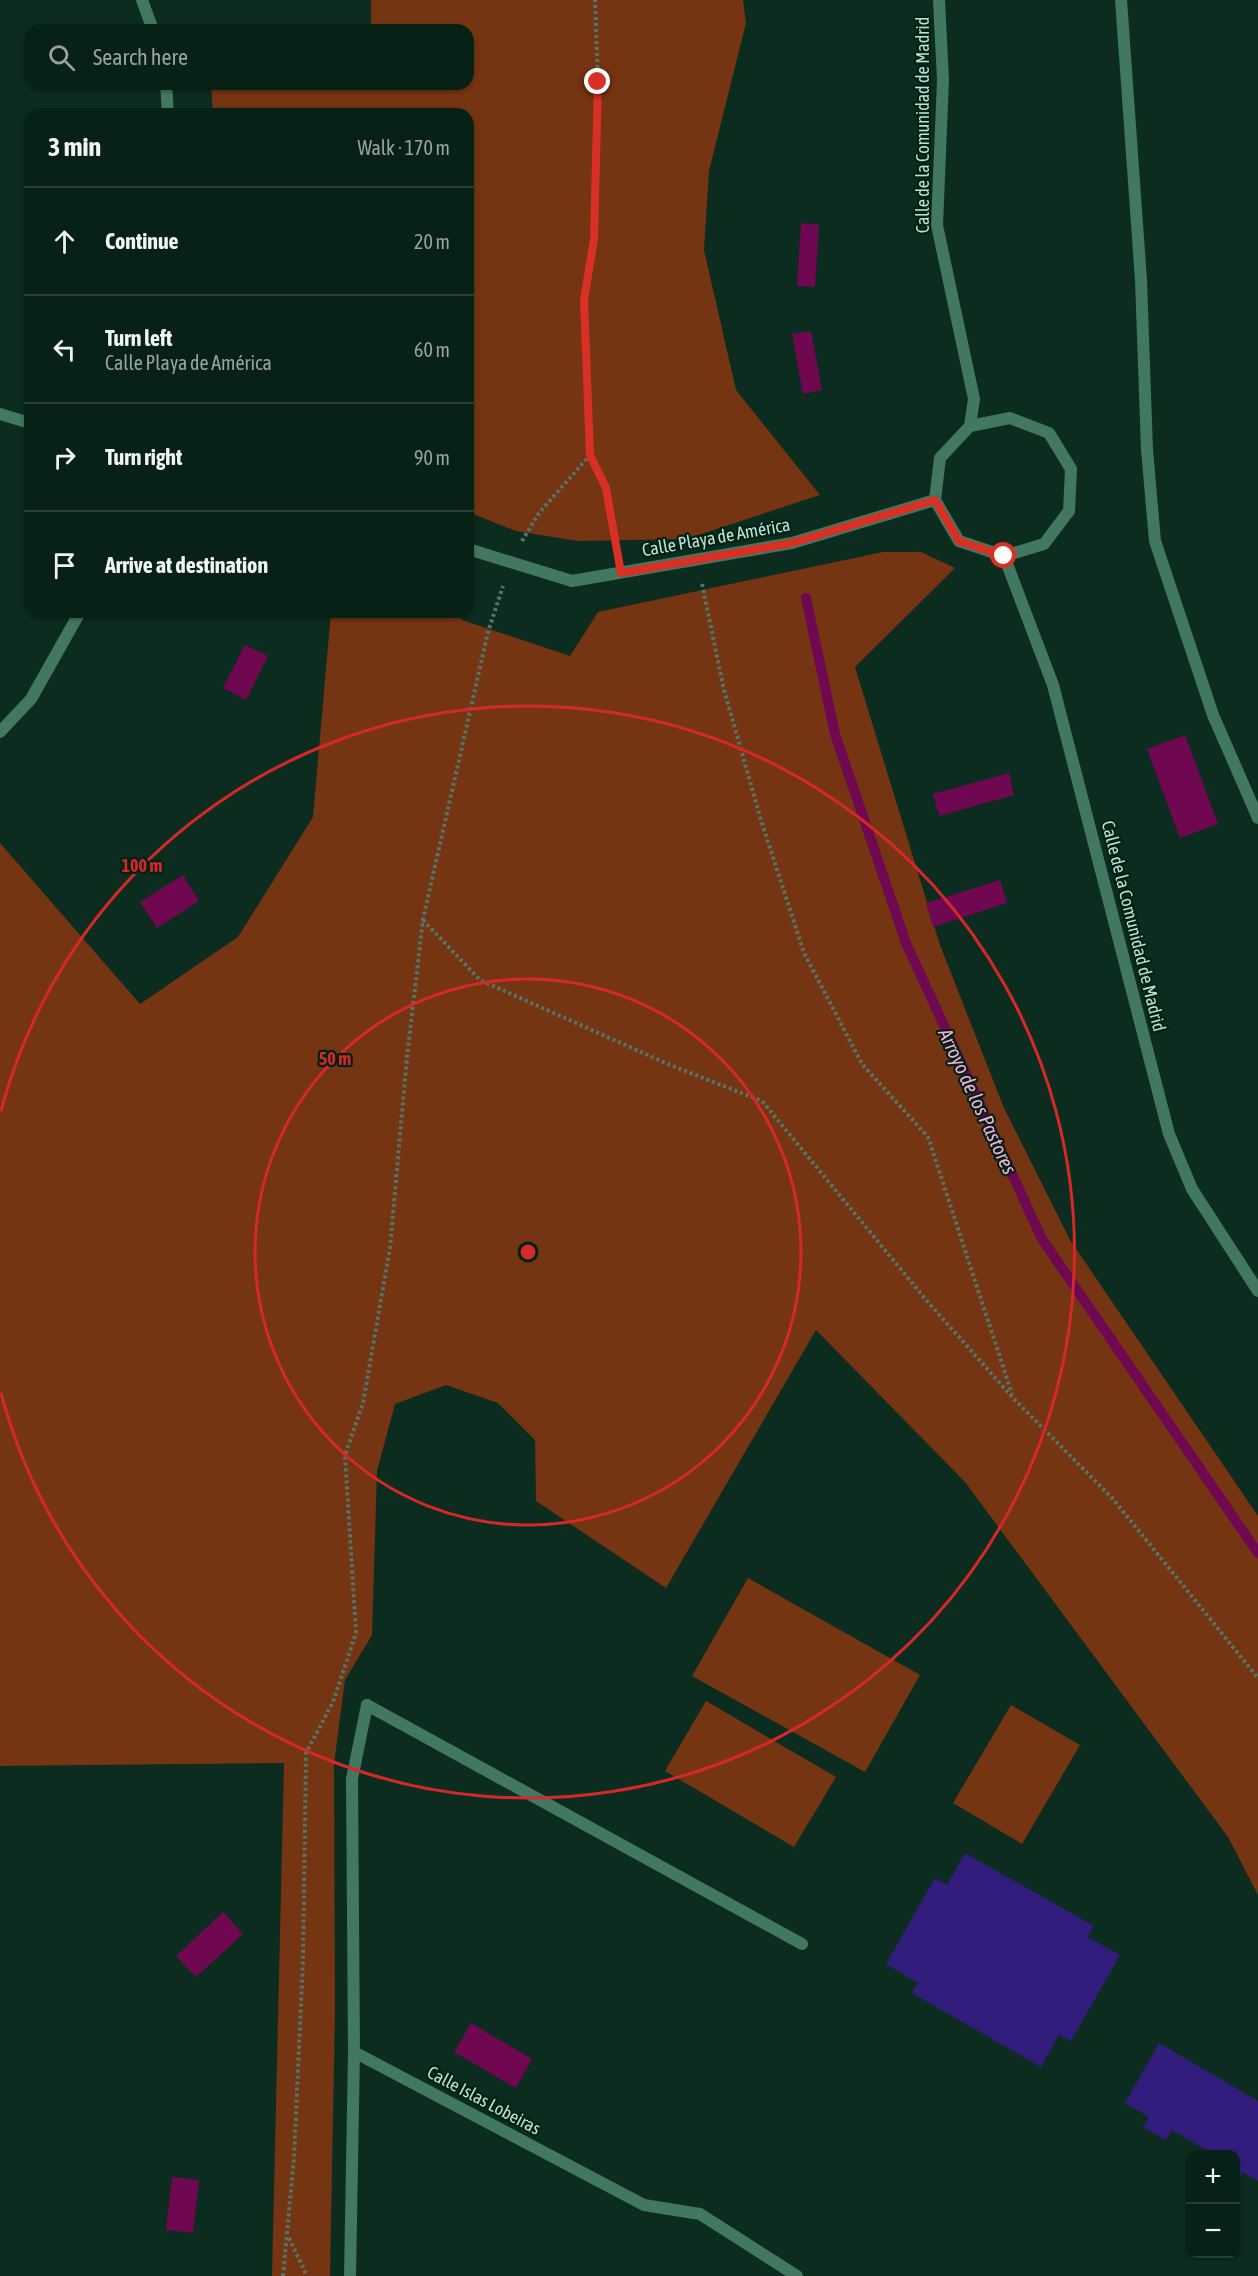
<!DOCTYPE html>
<html lang="en">
<head>
<meta charset="utf-8">
<style>
	:root { --surface:#082117; --page:#112920; --text:#f1f3f6; --muted:#98a3a1; --line:#293e36 }
	body { margin:0; font-family:"Asap Condensed",sans-serif; background:var(--page); color:var(--text) }
	.controls { position:absolute; right:18px; bottom:18px; display:grid; overflow:hidden; border-radius:12px; box-shadow:0 2px 4px #0004 }
	.controls button { width:54px; height:54px; display:grid; place-items:center; padding:0; border:0; border-bottom:2px solid var(--line); background:var(--surface); color:var(--text); font:30px sans-serif }
	.stop { position:absolute; width:18px; height:18px; margin:-14px; border:4px solid #d93025; border-radius:50%; background:#fff }
	.stop.end { background:#d93025; border-color:#fff; box-shadow:0 2px 6px #0008 }
	.list { margin:0; padding:0; list-style:none }
	h2 { display:flex; justify-content:space-between; align-items:center; height:78px; margin:0; padding:0 24px; font-size:26px }
	h2 small { font-size:20px; font-weight:400; color:var(--muted) }
	.list li { display:grid; grid-template-columns:39px 1fr auto; gap:18px; align-items:center; box-sizing:border-box; height:108px; padding:0 24px; border-top:2px solid var(--line) }
	.list b { display:block; font-size:22px; white-space:nowrap }
	.list p { margin:0; font-size:20px; white-space:nowrap; color:var(--muted) }
	.list em { font-size:20px; font-style:normal; color:var(--muted) }
	.icon { flex:none; width:33px; height:33px; fill:none; stroke:currentColor; stroke-width:2; stroke-linecap:round; stroke-linejoin:round }
	.map { position:relative; flex:none; width:1258px; height:2276px; overflow:hidden }
	.search { position:absolute; background:var(--surface); box-shadow:0 2px 4px #0004; left:24px; top:24px; width:450px; height:66px; display:flex; align-items:center; gap:15px; box-sizing:border-box; padding:0 21px; border-radius:18px; color:var(--muted); font-size:22px }
	.panel { position:absolute; background:var(--surface); box-shadow:0 2px 4px #0004; left:24px; top:108px; width:450px; height:510px; border-radius:18px }
	.map>svg:first-child { display:block }
	.green { fill:#753412 }
	.water { fill:#700751 }
	.lines { fill:none; stroke-linecap:round; stroke-linejoin:round }
	.stream { stroke:#700751; stroke-width:10 }
	.building { fill:#321d7d }
	.path { stroke:#557567; stroke-width:4; stroke-dasharray:3 3; stroke-linecap:butt }
	.lane { stroke:#427760; stroke-width:12 }
	.street { stroke:#427760; stroke-width:12 }
	.route { stroke:#d93025; stroke-width:8 }
	.ring { fill:none; stroke:#d62828; stroke-width:3 }
	.labels { text-anchor:middle; dominant-baseline:central; stroke-width:4.5; stroke-linejoin:round; paint-order:stroke }
	.street-label { font-size:18px; fill:#c1e0d1; stroke:#012216 }
	.water-label { font-size:20px; font-style:italic; fill:#fcadda; stroke:#012216 }
	.centre { fill:#d62828; stroke:#012216; stroke-width:3 }
	.ring-label { font-size:18px; text-anchor:middle; font-weight:bold; fill:#d62828; stroke:#012216; stroke-width:4.5; stroke-linejoin:round; paint-order:stroke }
</style>
</head>
<body>
<div class="map">
<svg width="1258" height="2276" viewBox="0 0 1258 2276">
	<rect width="100%" height="100%" fill="#0b2c1f"/>
	<g class="green">
		<polygon points="371,0 743,0 746,23 709,171 704,250 736,390 820,495 686,539 577,541 516,531 468,512 468,114 213,114 211,84 468,84 468,30 371,30"/>
		<polygon points="883,552 921,552 955,568 855,667 940,945 1004,1108 1070,1240 1258,1516 1258,1895 1228,1837 965,1482 816,1330 666,1588 536,1501 535,1440 498,1403 446,1385 395,1404 377,1471 372,1635 345,1680 334,1764 335,2011 330,2276 272,2276 284,1763 0,1766 0,843 140,1004 238,937 313,817 331,612 456,612 462,620 570,656 598,612"/>
		<polygon points="748,1578 920,1675 865,1772 692,1676"/>
		<polygon points="706,1701 836,1777 794,1847 665,1771"/>
		<polygon points="1011,1705 1080,1745 1022,1844 953,1803"/>
	</g>
	<g class="water">
		<polygon points="801,223 819,225 815,287 797,286"/>
		<polygon points="811,331 822,390 803,394 792,334"/>
		<polygon points="245,645 268,656 246,700 223,688"/>
		<polygon points="1185,735 1218,824 1180,838 1147,749"/>
		<polygon points="1009,773 1014,795 939,816 933,794"/>
		<polygon points="183,875 199,901 157,928 140,902"/>
		<polygon points="1000,880 1007,903 933,927 926,903"/>
		<polygon points="223,1912 243,1934 196,1977 176,1956"/>
		<polygon points="471,2023 532,2059 516,2088 454,2052"/>
		<polygon points="172,2177 199,2180 193,2233 166,2230"/>
	</g>
	<g class="lines">
		<polyline class="stream" points="806,598 835,734 906,943 1042,1239 1258,1553"/>
	</g>
	<g class="building">
		<polygon points="965,1853 1094,1926 1088,1937 1120,1955 1071,2041 1059,2035 1041,2067 912,1993 918,1983 886,1964 935,1878 947,1885"/>
		<polygon points="1159,2043 1258,2101 1258,2181 1243,2172 1238,2182 1236,2180 1236,2154 1213,2154 1172,2130 1166,2140 1143,2127 1149,2117 1125,2103"/>
	</g>
	<g class="lines">
		<g class="path">
			<polyline points="590,455 606,488 617,549"/>
			<polyline points="522,541 539,513 590,455 584,300 594,239 598,82 595,0"/>
			<polyline points="702,584 724,690 761,820 804,953 862,1064 928,1137 1012,1394"/>
			<polyline points="423,920 480,980 670,1065 762,1101 927,1301 1013,1398 1113,1499 1258,1678"/>
			<polyline points="289,2238 307,2276"/>
			<polyline points="283,2276 294,2158 303,1960 306,1753 333,1702 356,1633 345,1455 363,1403 390,1248 407,1057 423,919 488,632 503,586"/>
		</g>
		<polyline class="lane" points="367,1705 802,1944"/>
		<g class="street">
			<polyline points="142,0 153,30"/>
			<polyline points="939,0 943,80 937,225 974,399 970,426"/>
			<polyline points="1121,0 1141,280 1147,450 1155,541 1213,715 1258,818"/>
			<polyline points="166,84 168,114"/>
			<polyline points="0,414 30,423"/>
			<polygon points="1010,418 1049,433 1071,469 1069,511 1044,544 1004,556 959,541 935,500 940,458 970,426"/>
			<polyline points="468,549 572,581 792,543 935,500"/>
			<polyline points="1004,556 1053,685 1169,1134 1192,1189 1258,1291"/>
			<polyline points="0,732 31,699 80,612"/>
			<polyline points="354,2052 644,2205 700,2214 797,2276"/>
			<polyline points="350,2276 354,2052 352,1779 367,1705"/>
		</g>
	</g>
	<g class="lines">
		<polyline class="route" points="598,82 594,239 584,300 590,455 606,488 621,573 792,543 935,500 959,541 1004,556"/>
	</g>
	<g class="ring">
		<circle cx="528" cy="1252" r="273"/>
		<path d="M1 1111A546 546 0 1 1 1 1393"/>
	</g>
	<g class="labels">
		<g class="street-label">
			<text transform="translate(922 125) rotate(-90)">Calle de la Comunidad de Madrid</text>
			<text transform="translate(716 537) rotate(-10)">Calle Playa de América</text>
			<text transform="translate(1134 926) rotate(76)">Calle de la Comunidad de Madrid</text>
			<text transform="translate(484 2100) rotate(28)">Calle Islas Lobeiras</text>
		</g>
		<g class="water-label">
			<text transform="translate(978 1101) rotate(65)">Arroyo de los Pastores</text>
		</g>
	</g>
	<circle cx="528" cy="1252" r="9" class="centre"/>
	<g class="ring-label">
		<text x="142" y="872">100 m</text>
		<text x="335" y="1065">50 m</text>
	</g>
</svg>
<div class="controls">
<button>+</button>
<button>−</button>
</div>
<div class="stop" style="left:1004px;top:556px"></div>
<div class="stop end" style="left:598px;top:82px"></div>
<div class="search"><svg class="icon" aria-label="search" viewBox="0 0 24 24"><circle cx="10" cy="10" r="6"/><path d="M15 15l6 6"/></svg>Search here</div>
<section class="panel">
<h2>3 min<small>Walk · 170 m</small></h2>
<ul class="list">
<li><svg class="icon" aria-label="ahead" viewBox="0 0 24 24"><path d="M12 20V5M6 11l6-6 6 6"/></svg><div><b>Continue</b></div><em>20 m</em></li>
<li><svg class="icon" aria-label="left" viewBox="0 0 24 24"><path d="M17 20v-9H6M10 6l-5 5 5 5"/></svg><div><b>Turn left</b><p>Calle Playa de América</p></div><em>60 m</em></li>
<li><svg class="icon" aria-label="right" viewBox="0 0 24 24"><path d="M7 20v-9h11M14 6l5 5-5 5"/></svg><div><b>Turn right</b></div><em>90 m</em></li>
<li><svg class="icon" aria-label="arrive" viewBox="0 0 24 24"><path d="M6 21V4h12l-3 4 3 4H6"/></svg><div><b>Arrive at destination</b></div></li>
</ul>
</section>
</div>
</body>
</html>
